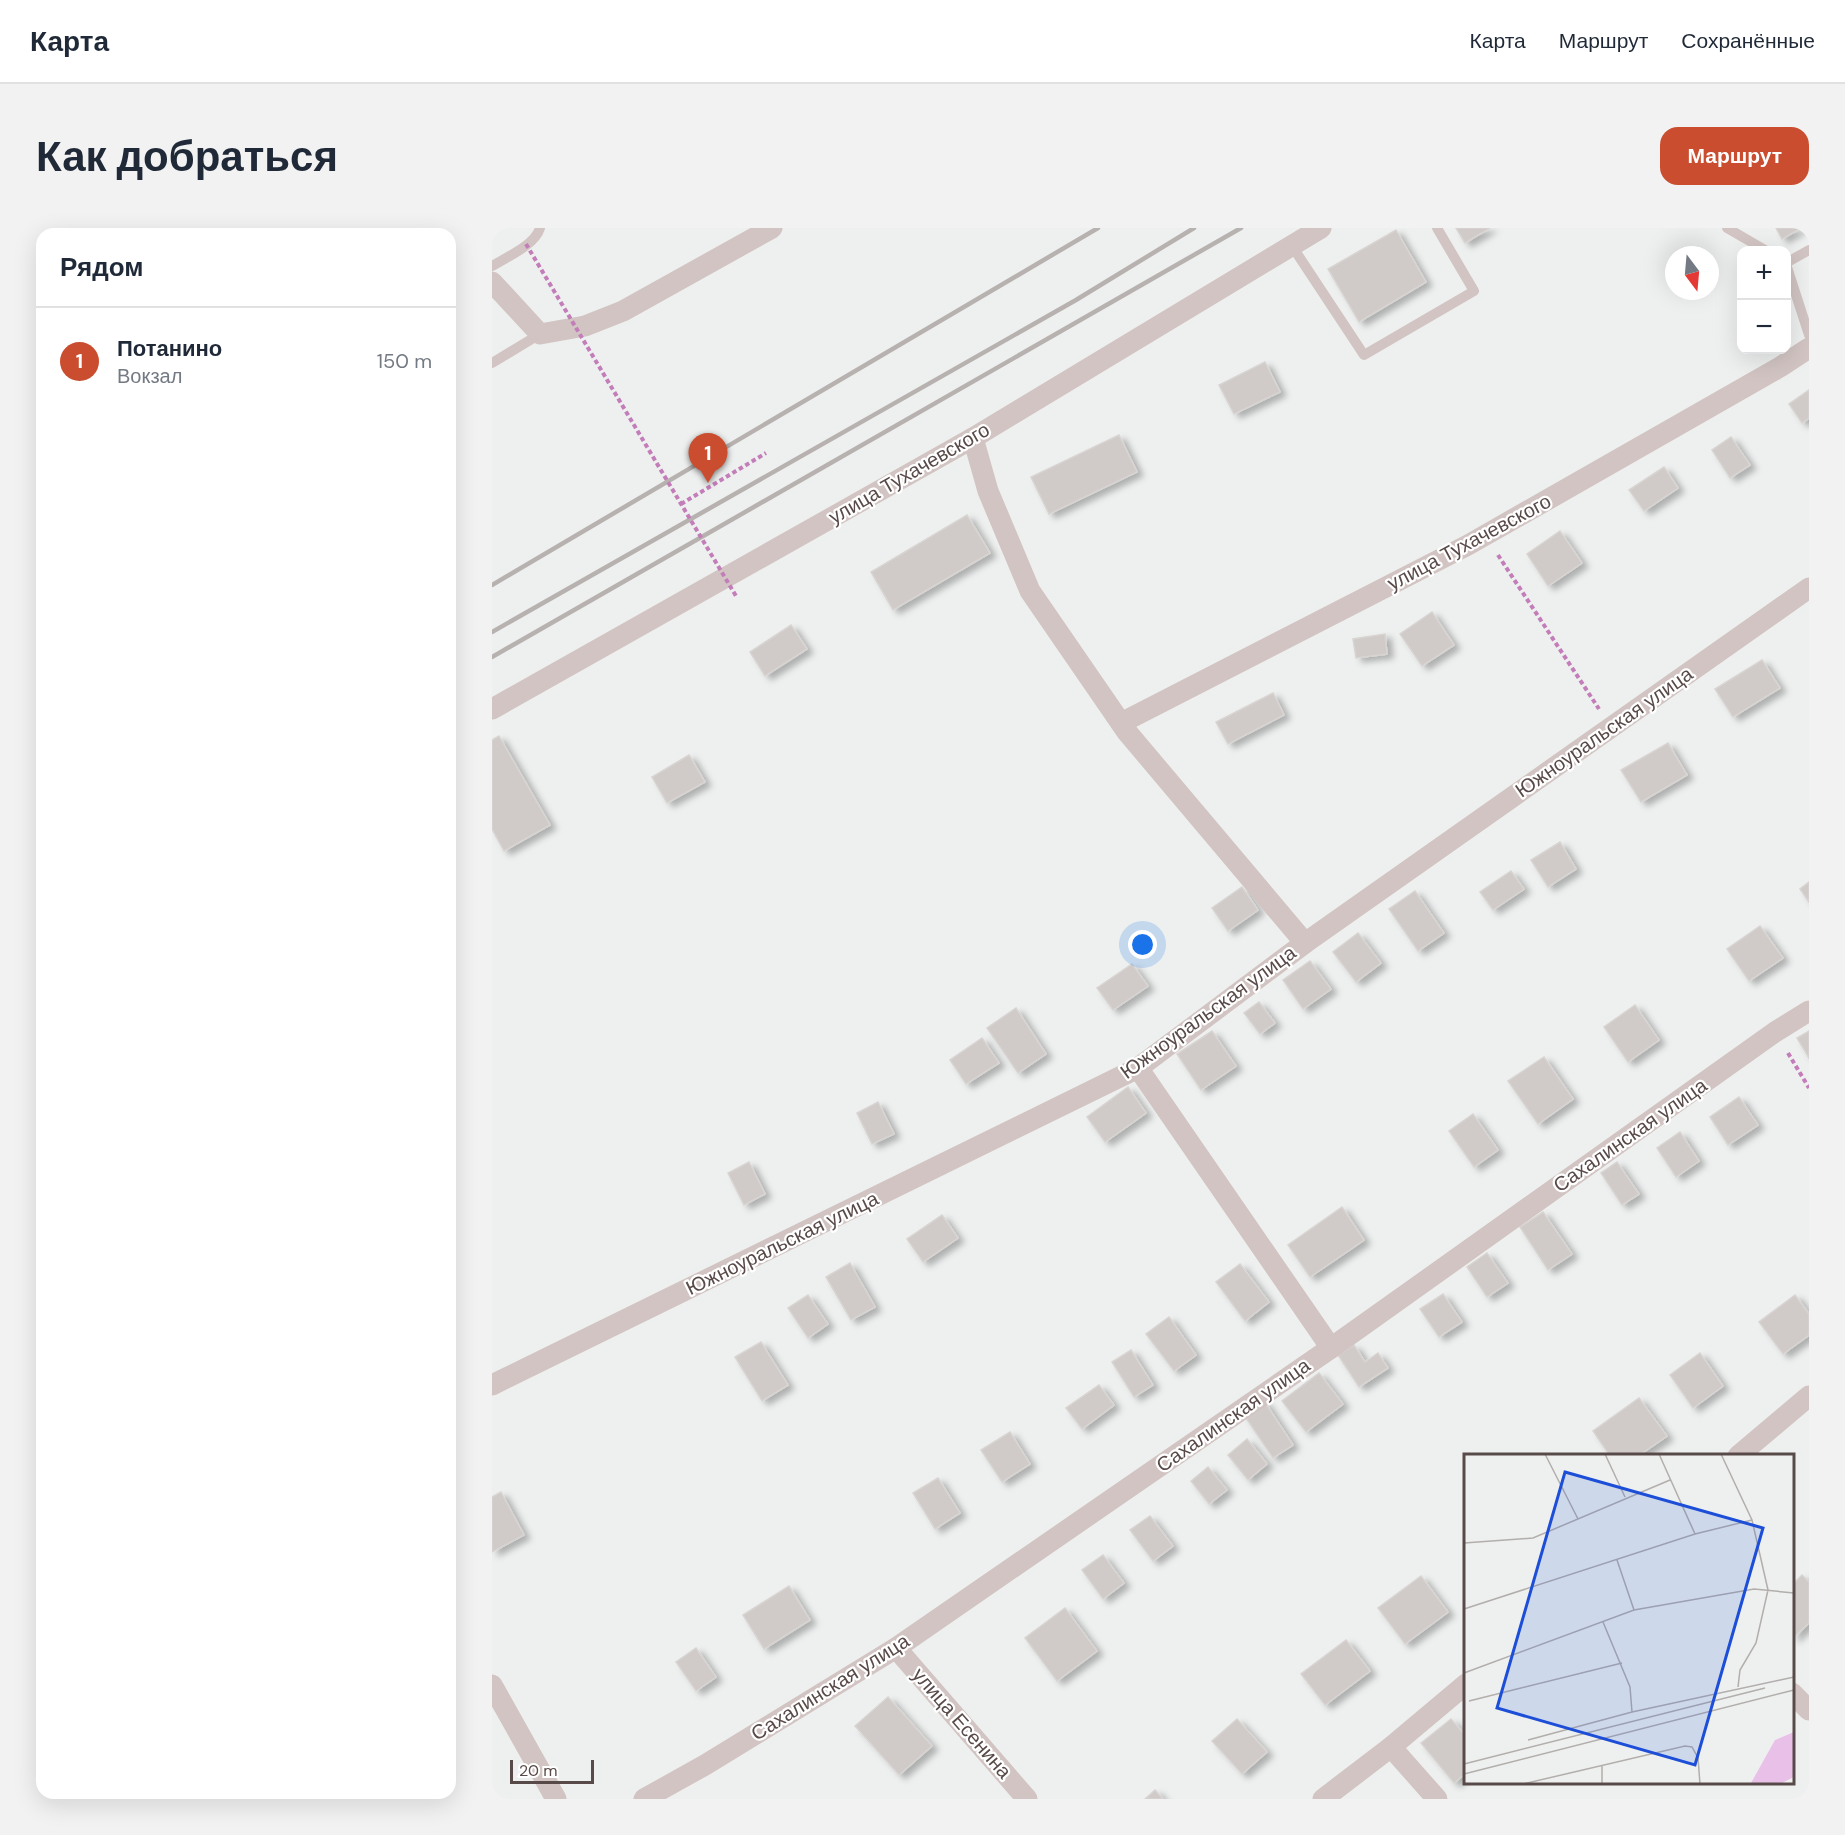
<!DOCTYPE html>
<html lang="ru">
<head>
<meta charset="utf-8">
<style>
	:root { --surface:#fff; --page:#f2f2f3; --text:#1f2937; --muted:#747a83; --line:#e0e1e3; --accent:#c94d2e }
	body { margin:0; font-family:"DM Sans",sans-serif; background:var(--page); color:var(--text) }
	.controls { position:absolute; right:18px; top:18px; display:grid; overflow:hidden; border-radius:12px; box-shadow:0 6px 24px #0002 }
	.controls button { width:54px; height:54px; display:grid; place-items:center; padding:0; border:0; border-bottom:2px solid var(--line); background:var(--surface); color:var(--text); font:30px sans-serif }
	.compass { position:absolute; left:1173px; top:18px; width:54px; height:54px; border-radius:50%; background:var(--surface); box-shadow:0 6px 24px #0002; rotate:164deg }
	.scale { position:absolute; left:18px; bottom:15px; width:84px; box-sizing:border-box; padding-left:6px; border:3px solid #584a48; border-top:0; font-size:16px; line-height:21px; white-space:nowrap; color:#584a48; -webkit-text-stroke:4px #fff; paint-order:stroke }
	.you { position:absolute; left:651px; top:717px; width:21px; height:21px; margin:-15px; border:4px solid #fff; border-radius:50%; background:#1a73e8; box-shadow:0 0 0 9px #1a73e833 }
	.badge { display:grid; place-items:center; width:39px; height:39px; border-radius:50%; background:var(--accent); color:#fff; font-size:20px; font-weight:700 }
	.pin { position:absolute; translate:-50% -50px; filter:drop-shadow(0 2px 3px #0008) }
	.pin::after { content:''; position:absolute; top:32px; width:21px; height:18px; background:inherit; clip-path:polygon(0 0,100% 0,50% 100%) }
	.list { margin:0; padding:0; list-style:none }
	h2 { display:flex; justify-content:space-between; align-items:center; height:78px; margin:0; padding:0 24px; font-size:26px }
	h2 small { font-size:20px; font-weight:400; color:var(--muted) }
	.list li { display:grid; grid-template-columns:39px 1fr auto; gap:18px; align-items:center; box-sizing:border-box; height:108px; padding:0 24px; border-top:2px solid var(--line) }
	.list b { display:block; font-size:22px; white-space:nowrap }
	.list p { margin:0; font-size:20px; white-space:nowrap; color:var(--muted) }
	.list em { font-size:20px; font-style:normal; color:var(--muted) }
	.map { position:relative; flex:none; width:1317px; height:1571px; overflow:hidden; border-radius:18px }
	header { display:flex; align-items:center; gap:36px; box-sizing:border-box; height:84px; padding:0 30px; background:var(--surface); border-bottom:2px solid var(--line) }
	header strong { font-size:28px }
	nav { display:flex; gap:33px; margin-inline-start:auto; font-size:21px }
	.intro { display:flex; align-items:center; justify-content:space-between; box-sizing:border-box; height:144px; padding:0 36px }
	h1 { margin:0; font-size:42px }
	.button { padding:15px 27px; border-radius:18px; background:var(--accent); color:#fff; font-size:21px; font-weight:700 }
	main { display:flex; gap:36px; padding:0 36px }
	aside { flex:1; background:var(--surface); border-radius:18px; box-shadow:0 6px 24px #0002 }
	.map>svg:first-child { display:block }
	.building { fill:#d0cbc9; stroke:#d8d4d2; stroke-width:1.5; filter:url(#shadow) }
	.lines { fill:none; stroke-linecap:round; stroke-linejoin:round }
	.path { stroke:#c37db9; stroke-width:4; stroke-dasharray:4.5 3; stroke-linecap:butt }
	.lane { stroke:#d1c4c2; stroke-width:10 }
	.street { stroke:#d1c4c2; stroke-width:21 }
	.rail { stroke:#b7b2b0; stroke-width:4.5 }
	.path-bridge { stroke:#c37db9; stroke-width:4; stroke-dasharray:4.5 3; stroke-linecap:butt }
	.labels { text-anchor:middle; dominant-baseline:central; stroke-width:4.5; stroke-linejoin:round; paint-order:stroke }
	.street-label { font-size:20px; fill:#584a48; stroke:#fff }
	.inset-road { fill:none; stroke:#b2aeac; stroke-width:1.5 }
	.view { fill:#1d4ed8; fill-opacity:0.15; stroke:#1d4ed8; stroke-width:3 }
	.inset-edge { fill:none; stroke:#584a48; stroke-width:3 }
</style>
</head>
<body>
<header>
<strong>Карта</strong>
<nav><a>Карта</a><a>Маршрут</a><a>Сохранённые</a></nav>
</header>
<div class="intro"><h1>Как добраться</h1><a class="button">Маршрут</a></div>
<main>
<aside>
<h2>Рядом<small></small></h2>
<ul class="list">
<li><span class="badge">1</span><div><b>Потанино</b><p>Вокзал</p></div><em>150 m</em></li>
</ul>
</aside>
<div class="map">
<svg width="1317" height="1571" viewBox="0 0 1317 1571">
	<defs>
		<filter id="shadow"><feDropShadow dx="6" dy="4" stdDeviation="3" flood-color="#0004"/></filter>
	</defs>
	<rect width="100%" height="100%" fill="#eef0ef"/>
	<g class="building">
		<polygon points="964,0 998,0 973,15"/>
		<polygon points="1284,0 1309,0 1290,11"/>
		<polygon points="904,2 934,54 867,94 836,41"/>
		<polygon points="773,134 788,164 742,186 727,157"/>
		<polygon points="1317,162 1317,190 1310,195 1297,176"/>
		<polygon points="627,207 645,244 557,286 539,249"/>
		<polygon points="1239,209 1258,237 1238,250 1220,222"/>
		<polygon points="1172,239 1186,260 1152,283 1137,262"/>
		<polygon points="475,287 498,325 401,382 379,344"/>
		<polygon points="1068,303 1090,335 1056,358 1035,326"/>
		<polygon points="940,384 962,417 930,438 908,406"/>
		<polygon points="299,397 315,421 273,448 258,424"/>
		<polygon points="893,406 895,426 864,430 861,411"/>
		<polygon points="1270,432 1288,460 1241,489 1223,461"/>
		<polygon points="781,465 792,487 736,516 724,494"/>
		<polygon points="7,508 58,597 12,623 0,601 0,512"/>
		<polygon points="1176,515 1195,547 1149,574 1129,542"/>
		<polygon points="197,527 213,554 175,575 160,549"/>
		<polygon points="1068,614 1084,641 1056,659 1039,632"/>
		<polygon points="1019,643 1032,661 1001,682 988,664"/>
		<polygon points="1317,654 1317,674 1308,661"/>
		<polygon points="750,659 766,682 736,703 720,680"/>
		<polygon points="923,663 952,705 926,723 897,681"/>
		<polygon points="1268,698 1291,730 1257,753 1235,721"/>
		<polygon points="866,705 889,735 864,754 841,724"/>
		<polygon points="818,733 839,761 811,781 791,752"/>
		<polygon points="640,736 656,758 621,782 605,760"/>
		<polygon points="767,774 783,795 768,806 752,785"/>
		<polygon points="1143,777 1167,812 1136,834 1112,799"/>
		<polygon points="524,780 554,826 526,845 495,800"/>
		<polygon points="720,803 744,838 709,862 685,826"/>
		<polygon points="1317,803 1317,830 1305,810"/>
		<polygon points="490,810 507,835 474,856 458,832"/>
		<polygon points="1052,829 1081,871 1046,896 1016,853"/>
		<polygon points="636,859 654,885 613,914 595,889"/>
		<polygon points="1247,869 1266,897 1236,917 1218,889"/>
		<polygon points="386,874 402,906 380,916 365,885"/>
		<polygon points="981,886 1006,922 982,939 957,903"/>
		<polygon points="1188,904 1207,933 1184,949 1165,920"/>
		<polygon points="257,934 273,966 252,977 236,945"/>
		<polygon points="1125,934 1147,966 1130,977 1109,945"/>
		<polygon points="850,979 872,1012 818,1049 796,1017"/>
		<polygon points="1051,984 1080,1026 1056,1042 1028,999"/>
		<polygon points="450,987 466,1010 431,1034 415,1011"/>
		<polygon points="995,1025 1016,1055 995,1069 975,1039"/>
		<polygon points="358,1035 383,1079 359,1092 334,1049"/>
		<polygon points="748,1036 777,1074 753,1093 724,1054"/>
		<polygon points="951,1066 970,1094 947,1109 928,1081"/>
		<polygon points="316,1067 336,1096 316,1110 296,1080"/>
		<polygon points="1303,1067 1317,1086 1317,1107 1291,1126 1267,1094"/>
		<polygon points="677,1089 704,1127 682,1143 654,1106"/>
		<polygon points="269,1114 296,1157 270,1173 243,1129"/>
		<polygon points="862,1117 873,1134 886,1125 896,1140 867,1159 846,1127"/>
		<polygon points="639,1122 661,1157 642,1169 620,1134"/>
		<polygon points="1208,1125 1231,1158 1201,1180 1178,1147"/>
		<polygon points="827,1145 851,1176 814,1204 790,1173"/>
		<polygon points="607,1157 622,1177 590,1201 574,1180"/>
		<polygon points="1147,1170 1175,1208 1146,1228 1118,1228 1101,1203"/>
		<polygon points="772,1173 801,1217 781,1230 752,1187"/>
		<polygon points="518,1204 538,1236 510,1254 489,1222"/>
		<polygon points="755,1211 775,1236 756,1252 736,1227"/>
		<polygon points="716,1239 735,1262 717,1276 699,1253"/>
		<polygon points="446,1250 468,1285 443,1301 421,1265"/>
		<polygon points="9,1264 32,1307 0,1324 0,1269"/>
		<polygon points="658,1288 681,1318 661,1333 638,1302"/>
		<polygon points="611,1327 632,1355 611,1371 590,1342"/>
		<polygon points="1310,1347 1317,1354 1317,1395 1301,1410 1300,1357"/>
		<polygon points="929,1348 956,1384 913,1416 886,1380"/>
		<polygon points="297,1358 318,1392 272,1421 251,1387"/>
		<polygon points="573,1380 605,1423 565,1453 533,1410"/>
		<polygon points="854,1412 878,1443 833,1477 809,1446"/>
		<polygon points="204,1420 224,1449 204,1463 184,1434"/>
		<polygon points="396,1469 440,1518 407,1547 363,1498"/>
		<polygon points="745,1491 775,1524 750,1546 720,1513"/>
		<polygon points="959,1491 974,1508 974,1545 962,1555 929,1515"/>
		<polygon points="663,1562 671,1571 653,1571"/>
	</g>
	<g class="lines">
		<g class="path">
			<polyline points="189,276 274,225"/>
			<polyline points="1006,327 1107,481"/>
			<polyline points="1296,825 1317,860"/>
		</g>
		<g class="lane">
			<polyline points="1235,0 1273,22"/>
			<polyline points="800,18 872,127 982,63 945,0"/>
			<polyline points="1294,35 1317,22"/>
			<polyline points="1294,36 1317,107"/>
			<path d="M0 38C15 29 43 17 48 0"/>
			<polyline points="0,135 48,106"/>
		</g>
		<g class="street">
			<polyline points="0,54 48,106 93,98 131,83 280,0"/>
			<polyline points="481,210 496,263 538,363 635,504 813,715"/>
			<polyline points="0,481 481,210 829,0"/>
			<polyline points="629,495 976,317 1288,139 1317,120"/>
			<polyline points="646,840 839,1120"/>
			<polyline points="0,1157 646,840 813,715 1317,360"/>
			<polyline points="1246,1228 1317,1168"/>
			<polyline points="404,1420 535,1571"/>
			<polyline points="0,1457 64,1571"/>
			<polyline points="1300,1465 1317,1482"/>
			<polyline points="899,1519 945,1571"/>
			<polyline points="152,1571 213,1537 404,1420 839,1120 1283,804 1317,783"/>
			<polyline points="831,1571 899,1519 974,1456"/>
		</g>
		<g class="rail">
			<polyline points="0,357 606,0"/>
			<polyline points="0,404 584,72 702,0"/>
			<polyline points="0,429 749,0"/>
		</g>
		<polyline class="path-bridge" points="34,16 244,368"/>
	</g>
	<g class="labels">
		<g class="street-label">
			<text transform="translate(417 245) rotate(-30)">улица Тухачевского</text>
			<text transform="translate(977 314) rotate(-28)">улица Тухачевского</text>
			<text transform="translate(1112 504) rotate(-35)">Южноуральская улица</text>
			<text transform="translate(716 784) rotate(-36)">Южноуральская улица</text>
			<text transform="translate(1138 907) rotate(-35)">Сахалинская улица</text>
			<text transform="translate(290 1015) rotate(-26)">Южноуральская улица</text>
			<text transform="translate(741 1187) rotate(-35)">Сахалинская улица</text>
			<text transform="translate(338 1459) rotate(-32)">Сахалинская улица</text>
			<text transform="translate(470 1495) rotate(49)">улица Есенина</text>
		</g>
	</g>
	<g transform="translate(972 1226)">
		<rect width="330" height="330" fill="#eef0ef"/>
		<path d="M330 278V323L316 330 287 329 311 286Z" fill="#e9c0e8"/>
		<path class="inset-road" d="M81 0 114 65M141 0 161 43M195 0 231 80M257 0 288 66 304 136M0 89 69 84 206 26M153 106 170 156M0 155 231 80 288 66M139 168 166 233 168 258M0 219 170 156 290 135 330 139M274 233 276 216 292 189 304 136M5 247 158 209M64 286 168 258 330 223M0 310 301 234M138 311V330M0 320 330 236M59 330 221 292 228 293 234 304 236 330"/>
		<path class="view" d="M101 18 299 74 231 311 33 254Z"/>
		<rect width="330" height="330" class="inset-edge"/>
	</g>
</svg>
<div class="controls">
<button>+</button>
<button>−</button>
</div>
<svg class="compass" viewBox="-18 -18 36 36"><path d="M0-13l5 13h-10z" fill="#e53935"/><path d="M0 13l5-13h-10z" fill="#747a83"/></svg>
<div class="scale">20 m</div>
<div class="you"></div>
<div class="pin badge" style="left:216px;top:255px">1</div>
</div>
</main>
</body>
</html>
